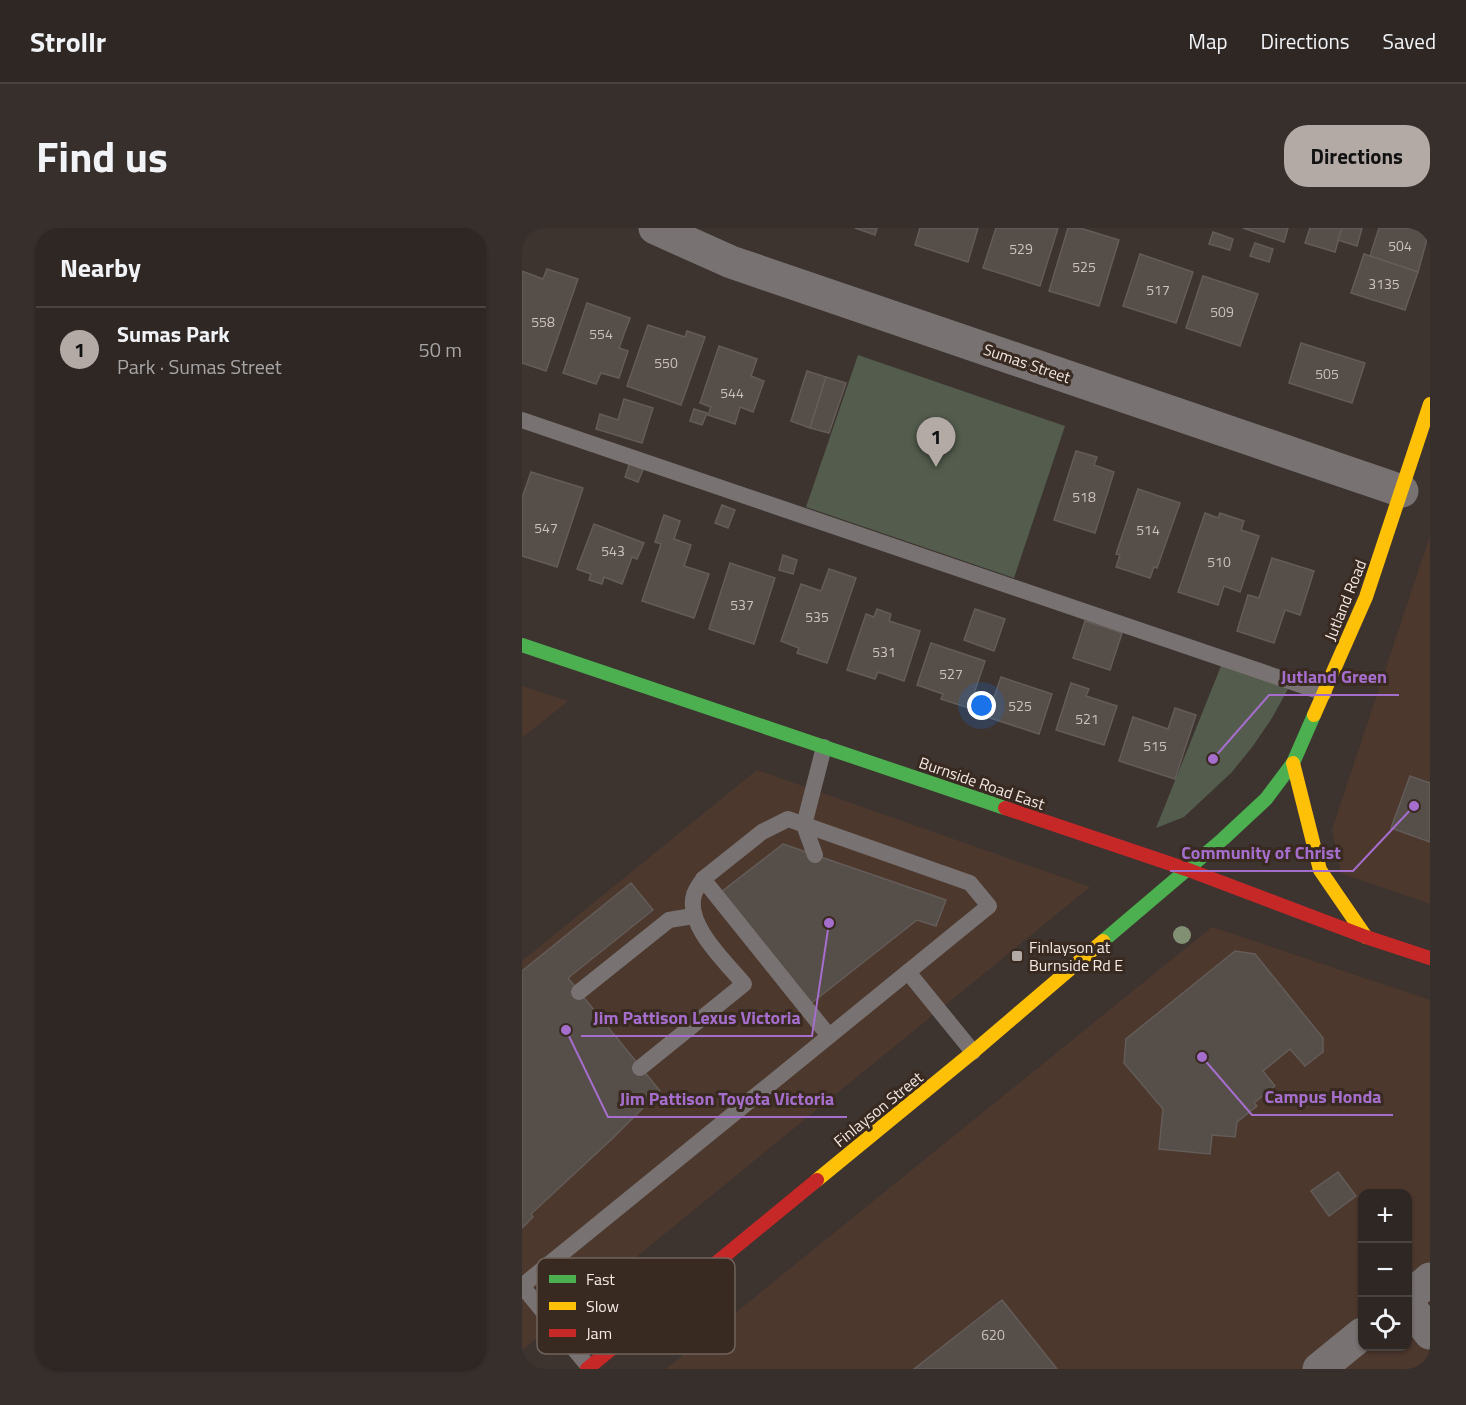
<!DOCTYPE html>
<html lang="en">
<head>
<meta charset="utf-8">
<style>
	:root { --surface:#2e2724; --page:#362f2c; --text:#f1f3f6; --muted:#a7a5a6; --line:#494441; --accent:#b3aaa5 }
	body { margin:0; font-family:"Titillium Web",sans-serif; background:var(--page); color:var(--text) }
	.controls { position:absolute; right:18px; bottom:18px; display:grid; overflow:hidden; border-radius:12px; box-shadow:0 2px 4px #0004 }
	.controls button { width:54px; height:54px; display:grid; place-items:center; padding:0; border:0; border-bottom:2px solid var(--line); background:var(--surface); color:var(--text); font:30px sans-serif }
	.you { position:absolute; left:460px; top:478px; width:21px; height:21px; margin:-15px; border:4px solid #fff; border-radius:50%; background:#1a73e8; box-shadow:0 0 0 9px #1a73e833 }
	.badge { display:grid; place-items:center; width:39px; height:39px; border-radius:50%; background:var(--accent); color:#111; font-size:20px; font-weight:700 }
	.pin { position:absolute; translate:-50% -50px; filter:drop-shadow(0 2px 3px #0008) }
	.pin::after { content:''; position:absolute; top:32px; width:21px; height:18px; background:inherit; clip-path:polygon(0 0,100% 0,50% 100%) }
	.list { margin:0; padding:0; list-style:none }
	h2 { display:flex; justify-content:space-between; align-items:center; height:78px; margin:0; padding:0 24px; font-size:26px }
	h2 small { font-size:20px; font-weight:400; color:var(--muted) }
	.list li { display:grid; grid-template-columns:39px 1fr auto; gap:18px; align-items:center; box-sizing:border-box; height:84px; padding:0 24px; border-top:2px solid var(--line) }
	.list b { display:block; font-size:22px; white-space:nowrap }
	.list p { margin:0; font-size:20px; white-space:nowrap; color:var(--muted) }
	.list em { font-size:20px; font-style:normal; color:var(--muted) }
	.icon { flex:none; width:33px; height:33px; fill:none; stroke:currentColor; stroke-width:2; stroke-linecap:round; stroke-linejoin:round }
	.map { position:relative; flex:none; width:908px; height:1141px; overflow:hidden; border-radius:24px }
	header { display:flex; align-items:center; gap:36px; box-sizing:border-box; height:84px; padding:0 30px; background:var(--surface); border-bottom:2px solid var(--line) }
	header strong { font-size:28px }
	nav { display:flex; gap:33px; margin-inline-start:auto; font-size:21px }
	.intro { display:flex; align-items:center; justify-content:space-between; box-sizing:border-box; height:144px; padding:0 36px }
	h1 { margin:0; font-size:42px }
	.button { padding:15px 27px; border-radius:24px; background:var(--accent); color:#111; font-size:21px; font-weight:700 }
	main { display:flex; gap:36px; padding:0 36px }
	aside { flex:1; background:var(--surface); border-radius:24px; box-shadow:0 2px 4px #0004 }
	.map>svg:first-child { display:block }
	.built { fill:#4d382e; fill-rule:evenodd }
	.green { fill:#535c4d }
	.building { fill:#564e48; stroke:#635c58; stroke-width:1.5 }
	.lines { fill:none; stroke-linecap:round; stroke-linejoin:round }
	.lane { stroke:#787372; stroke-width:16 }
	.street { stroke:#787372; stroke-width:33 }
	.fast { stroke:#4caf50; stroke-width:14 }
	.slow { stroke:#ffc107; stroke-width:14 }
	.jam { stroke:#c62828; stroke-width:14 }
	.tree { fill:#819073 }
	.poi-dot { fill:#b3aaa5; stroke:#382921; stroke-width:2 }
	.labels { text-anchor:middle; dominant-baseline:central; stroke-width:6; stroke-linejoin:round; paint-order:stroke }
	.number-label { font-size:14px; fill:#ccc2bd }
	.street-label { font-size:16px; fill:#f3e9e4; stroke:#382921 }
	.poi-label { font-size:16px; fill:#f3e9e4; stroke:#382921; text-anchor:start }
	.key { fill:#382921; stroke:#70635c; stroke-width:1.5 }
	.key-label { font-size:16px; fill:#f3e9e4 }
	.leader { fill:none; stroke:#a56ecc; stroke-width:2 }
	.callout-dot { fill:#a56ecc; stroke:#382921; stroke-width:2 }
	.callout-label { font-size:18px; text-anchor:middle; font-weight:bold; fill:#a56ecc; stroke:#382921; stroke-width:6; stroke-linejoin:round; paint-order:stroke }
</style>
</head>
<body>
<header>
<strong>Strollr</strong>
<nav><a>Map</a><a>Directions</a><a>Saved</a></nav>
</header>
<div class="intro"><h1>Find us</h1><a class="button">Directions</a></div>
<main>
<aside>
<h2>Nearby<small></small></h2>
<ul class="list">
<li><span class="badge">1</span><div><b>Sumas Park</b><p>Park · Sumas Street</p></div><em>50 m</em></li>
</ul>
</aside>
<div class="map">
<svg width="908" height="1141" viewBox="0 0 908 1141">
	<rect width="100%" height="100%" fill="#3d3430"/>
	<g class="built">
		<polygon points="908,308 908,676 819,645 810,602"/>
		<polygon points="0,458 46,473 0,510"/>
		<polygon points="235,542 568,659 0,1122 0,733"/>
		<path d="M690 699 908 772V1141H144ZM840 966H886V1118H840Z"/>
	</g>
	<g class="green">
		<polygon points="336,127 543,198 492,350 284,279"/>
		<polygon points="699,438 766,461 750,490 731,518 710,544 662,589 634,600"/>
	</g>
	<g class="building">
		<polygon points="333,0 355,0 353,7"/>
		<polygon points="398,0 456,0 446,34 393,17"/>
		<polygon points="474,0 536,0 518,58 461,40"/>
		<polygon points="546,0 558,0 597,12 577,78 527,63"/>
		<polygon points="721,0 766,0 762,14"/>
		<polygon points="788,0 820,0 813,24 783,15"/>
		<polygon points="820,0 840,0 835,18 816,12"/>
		<polygon points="857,0 908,0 896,44 848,28"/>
		<polygon points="691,4 711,11 708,22 687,16"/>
		<polygon points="733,15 751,21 747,34 728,28"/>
		<polygon points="618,26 671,44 654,95 601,78"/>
		<polygon points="842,26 896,44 883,82 829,65"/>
		<polygon points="25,41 56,51 24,143 0,135 0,43 21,51"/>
		<polygon points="681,48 736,66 718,118 664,100"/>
		<polygon points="65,75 108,90 97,120 106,123 97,150 79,145 74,156 41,145"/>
		<polygon points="126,97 163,109 165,103 183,109 159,177 105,158"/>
		<polygon points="779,115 843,135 830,175 767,155"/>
		<polygon points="197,118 235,131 229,148 242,153 231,184 218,179 213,196 186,187 189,179 178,175"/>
		<polygon points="285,143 304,149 288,200 269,193"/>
		<polygon points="304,149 324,155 307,205 288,200"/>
		<polygon points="102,171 131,180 120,215 74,201 78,186 96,192"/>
		<polygon points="172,181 185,185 180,197 168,193"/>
		<polygon points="554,223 575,229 572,237 592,244 573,305 532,292"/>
		<polygon points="108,234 122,239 116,254 103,249"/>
		<polygon points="9,244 61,260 35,339 0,328 0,270"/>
		<polygon points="616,261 658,275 635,340 632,339 628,350 594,339 598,327 594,326"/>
		<polygon points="200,277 213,282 206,300 193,295"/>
		<polygon points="683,285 696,290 698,285 722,293 719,302 737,308 718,364 702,358 696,377 656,364"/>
		<polygon points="142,287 158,293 152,311 169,317 162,338 187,346 172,390 120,373 139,316 133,314"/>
		<polygon points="72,296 122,315 115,331 110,329 100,356 82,349 80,356 67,352 69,346 55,341"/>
		<polygon points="261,327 275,332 271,346 257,342"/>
		<polygon points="750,330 792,343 778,387 763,382 752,415 715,403 726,367 737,370"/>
		<polygon points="208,335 253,350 232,416 187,401"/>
		<polygon points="307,341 334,350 305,435 275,425 277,420 259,413 279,356 299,363"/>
		<polygon points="355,381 369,386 367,393 398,403 382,453 356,444 353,451 325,442 344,386 352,389"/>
		<polygon points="453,381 483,391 472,423 442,412"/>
		<polygon points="563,393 600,405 588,442 551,430"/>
		<polygon points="409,415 463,433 447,480 419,471 421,466 395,457"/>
		<polygon points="479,449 530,466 517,506 465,489"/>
		<polygon points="549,455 567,461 564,468 595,478 582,517 534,502"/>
		<polygon points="653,480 674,487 653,551 597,533 611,489 646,501"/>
		<polygon points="888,548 908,555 908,614 869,600"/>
		<polygon points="261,616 424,672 414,698 395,692 287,777 198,665"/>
		<polygon points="109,655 131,682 46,750 138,863 92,909 9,986 11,989 0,1000 0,743"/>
		<polygon points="713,723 733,726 801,810 801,824 783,838 768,821 741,843 753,858 732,875 735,878 715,894 713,909 690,907 688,926 637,921 641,881 602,835 604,811"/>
		<polygon points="816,944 834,968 807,988 789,963"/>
		<polygon points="480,1072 535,1141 392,1141"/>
	</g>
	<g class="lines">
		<g class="lane">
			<polyline points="0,192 802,465"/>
			<polyline points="293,627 282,597 302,519"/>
			<polyline points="386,744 451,824"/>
			<polyline points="57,764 147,692 171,688"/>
			<path d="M118 840 222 756C204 734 163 697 172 667 173 662 178 656 181 651"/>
			<polyline points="0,1058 467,678 448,655 266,591 240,604 181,651 307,808"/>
			<polyline points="0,1058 67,1139"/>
		</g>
		<g class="street">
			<polyline points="133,0 209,34 880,263"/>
			<polyline points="886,1070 908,1051"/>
			<polyline points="886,1077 908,1105"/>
			<polyline points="797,1141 840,1106"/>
		</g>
		<g class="fast">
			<polyline points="0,417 483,580"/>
			<polyline points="581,713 701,611 744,571 771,535 792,487"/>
		</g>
		<g class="slow">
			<polyline points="792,487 844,369 908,176"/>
			<polyline points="771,535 798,642 844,709"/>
			<polyline points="295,952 451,824 581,713"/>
		</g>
		<g class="jam">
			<polyline points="483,580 664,641 844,709 908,730"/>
			<polyline points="65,1141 295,952"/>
		</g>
	</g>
	<circle class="tree" cx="660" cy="707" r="9"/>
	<rect class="poi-dot" x="489" y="722" width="12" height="12" rx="3"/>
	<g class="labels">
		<g class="number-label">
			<text x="878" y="17">504</text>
			<text x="499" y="20">529</text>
			<text x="562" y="38">525</text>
			<text x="862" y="55">3135</text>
			<text x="636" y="61">517</text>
			<text x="700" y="83">509</text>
			<text x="21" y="93">558</text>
			<text x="79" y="105">554</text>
			<text x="144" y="134">550</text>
			<text x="805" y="145">505</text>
			<text x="210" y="164">544</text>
			<text x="562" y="268">518</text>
			<text x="24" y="299">547</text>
			<text x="626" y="301">514</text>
			<text x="91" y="322">543</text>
			<text x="697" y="333">510</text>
			<text x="220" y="376">537</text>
			<text x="295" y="388">535</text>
			<text x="362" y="423">531</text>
			<text x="429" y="445">527</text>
			<text x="498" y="477">525</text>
			<text x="565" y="490">521</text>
			<text x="633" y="517">515</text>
			<text x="471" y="1106">620</text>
		</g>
		<g class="street-label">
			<text transform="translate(505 135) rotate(19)">Sumas Street</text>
			<text transform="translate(823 372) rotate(-68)">Jutland Road</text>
			<text transform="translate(460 555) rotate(19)">Burnside Road East</text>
			<text transform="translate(356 881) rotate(-39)">Finlayson Street</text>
		</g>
		<g class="poi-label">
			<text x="507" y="719">Finlayson at<tspan x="507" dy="18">Burnside Rd E</tspan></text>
		</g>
	</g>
	<rect x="15" y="1030" width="198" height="96" rx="9" class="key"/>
	<rect x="27" y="1047" width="27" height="8" fill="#4caf50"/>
	<rect x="27" y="1074" width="27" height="8" fill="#ffc107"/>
	<rect x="27" y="1101" width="27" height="8" fill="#c62828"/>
	<g class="key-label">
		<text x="64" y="1057">Fast</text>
		<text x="64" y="1084">Slow</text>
		<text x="64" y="1111">Jam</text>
	</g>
	<path class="leader" d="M691 531L747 467H877M892 578L831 643H648M307 695L290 808H59M680 829L730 887H871M44 802L86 889H325"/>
	<g class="callout-dot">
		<circle cx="691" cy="531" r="6"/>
		<circle cx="892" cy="578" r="6"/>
		<circle cx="307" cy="695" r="6"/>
		<circle cx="680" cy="829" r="6"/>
		<circle cx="44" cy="802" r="6"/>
	</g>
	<g class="callout-label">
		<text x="812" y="455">Jutland Green</text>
		<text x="739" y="631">Community of Christ</text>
		<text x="175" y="796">Jim Pattison Lexus Victoria</text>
		<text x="801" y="875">Campus Honda</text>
		<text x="205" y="877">Jim Pattison Toyota Victoria</text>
	</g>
</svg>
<div class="controls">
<button>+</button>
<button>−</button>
<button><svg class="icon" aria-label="locate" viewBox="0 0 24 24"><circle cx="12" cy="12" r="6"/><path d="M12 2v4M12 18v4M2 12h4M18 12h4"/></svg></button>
</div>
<div class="you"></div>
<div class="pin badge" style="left:414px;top:239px">1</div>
</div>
</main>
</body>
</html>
